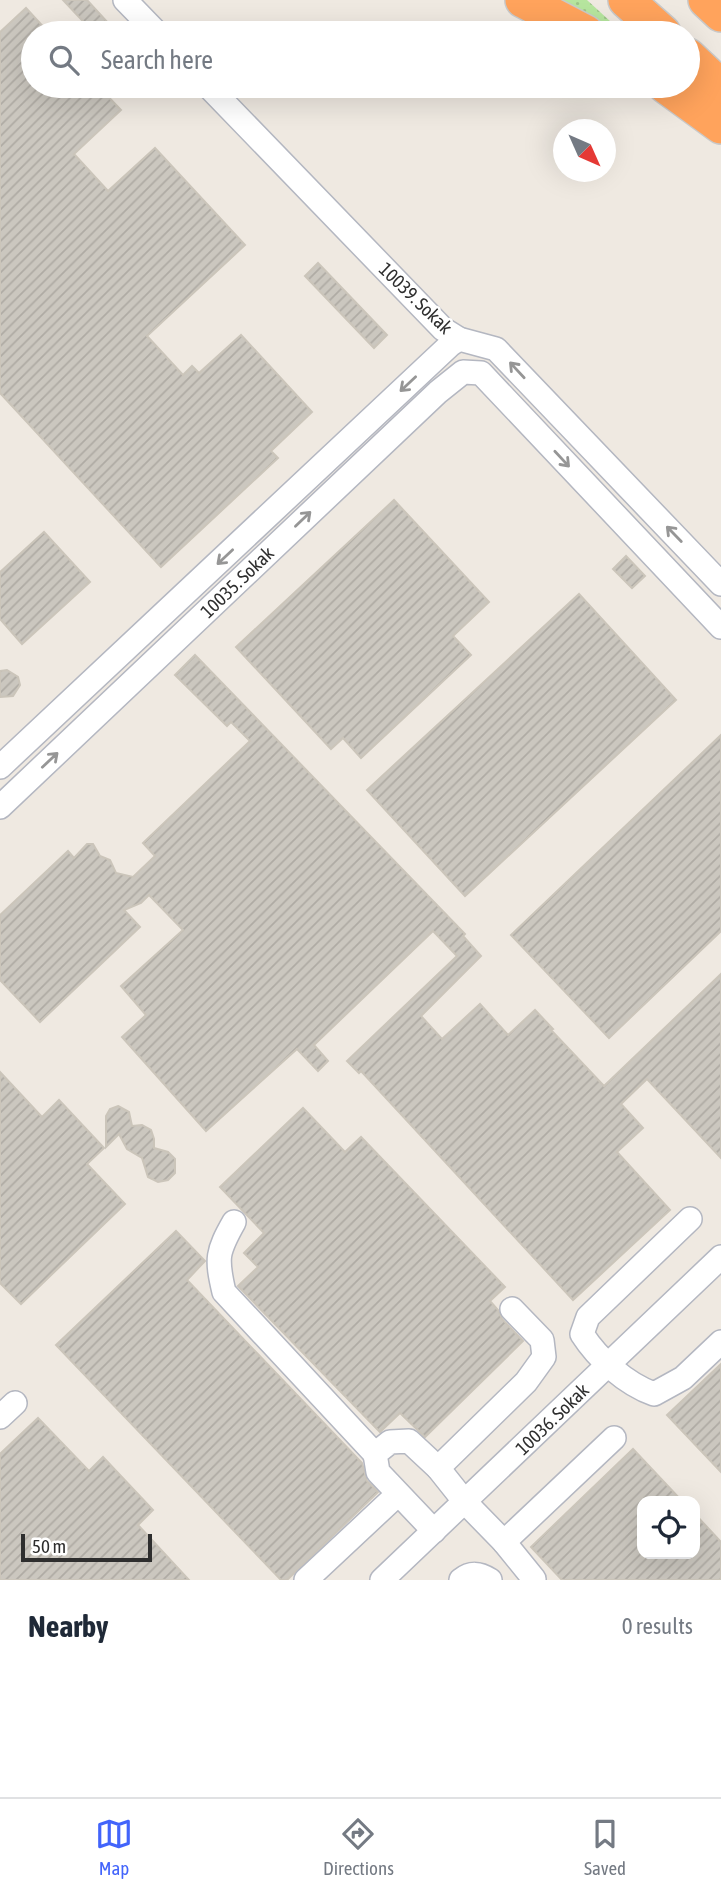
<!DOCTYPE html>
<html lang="en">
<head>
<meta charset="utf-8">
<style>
	:root { --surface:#fff; --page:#f6f6f7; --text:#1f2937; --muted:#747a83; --line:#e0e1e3; --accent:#4264fb }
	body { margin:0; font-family:"Asap Condensed",sans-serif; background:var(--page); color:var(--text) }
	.controls { position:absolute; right:21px; bottom:21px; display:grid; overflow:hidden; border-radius:14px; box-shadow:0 7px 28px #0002 }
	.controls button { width:63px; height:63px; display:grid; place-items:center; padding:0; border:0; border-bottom:2px solid var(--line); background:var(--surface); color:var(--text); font:35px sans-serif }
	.compass { position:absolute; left:553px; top:119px; width:63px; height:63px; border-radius:50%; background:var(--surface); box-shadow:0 7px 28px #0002; rotate:135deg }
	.scale { position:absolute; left:21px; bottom:18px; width:131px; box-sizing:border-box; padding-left:7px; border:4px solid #2e2e2e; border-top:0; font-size:19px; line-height:24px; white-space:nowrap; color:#2e2e2e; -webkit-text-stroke:5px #fff; paint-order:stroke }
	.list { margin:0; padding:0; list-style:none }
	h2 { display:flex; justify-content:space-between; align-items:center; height:91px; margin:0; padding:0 28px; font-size:30px }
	h2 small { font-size:23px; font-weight:400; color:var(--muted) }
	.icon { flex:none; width:38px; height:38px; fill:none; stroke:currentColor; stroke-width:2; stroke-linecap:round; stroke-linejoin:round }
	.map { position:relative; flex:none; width:721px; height:1580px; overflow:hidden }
	.search { position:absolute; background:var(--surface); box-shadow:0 7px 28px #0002; left:21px; right:21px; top:21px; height:77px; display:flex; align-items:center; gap:18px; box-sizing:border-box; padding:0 24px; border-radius:38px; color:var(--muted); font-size:26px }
	.sheet { height:217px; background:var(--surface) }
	nav { display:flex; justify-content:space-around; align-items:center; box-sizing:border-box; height:98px; border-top:2px solid var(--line); background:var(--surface); font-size:19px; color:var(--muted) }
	nav a { display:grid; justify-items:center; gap:4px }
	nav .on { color:var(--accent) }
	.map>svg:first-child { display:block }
	.grass { fill:url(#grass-dots) }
	.building { fill:url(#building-hatch); stroke:#cbc5ba; stroke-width:2 }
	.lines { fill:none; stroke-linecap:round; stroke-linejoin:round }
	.minor-casing { stroke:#b4b7c1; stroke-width:26 }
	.highway-casing { stroke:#c9c9c9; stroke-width:38 }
	.minor { stroke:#fff; stroke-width:23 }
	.highway { stroke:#ffa35c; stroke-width:35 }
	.oneway { stroke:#969696 }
	.labels { text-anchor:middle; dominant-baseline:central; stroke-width:5; stroke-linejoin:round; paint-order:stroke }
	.street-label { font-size:19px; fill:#2e2e2e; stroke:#fff }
</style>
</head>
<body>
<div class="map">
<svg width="721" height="1580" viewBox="0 0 721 1580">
	<defs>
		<pattern id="grass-dots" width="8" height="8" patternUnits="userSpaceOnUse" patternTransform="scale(1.75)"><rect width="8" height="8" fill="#b6e59e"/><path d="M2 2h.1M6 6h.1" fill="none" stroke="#9dc588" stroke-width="1.8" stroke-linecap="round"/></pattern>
		<pattern id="building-hatch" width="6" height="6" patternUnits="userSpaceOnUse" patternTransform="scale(1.75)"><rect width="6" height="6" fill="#cbc7bf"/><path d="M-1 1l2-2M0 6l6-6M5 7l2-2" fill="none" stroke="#afaba4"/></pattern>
	</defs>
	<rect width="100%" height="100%" fill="#efe9e1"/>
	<polygon class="grass" points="553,0 587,0 623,33 609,33"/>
	<g class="building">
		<polygon points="63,0 87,0 109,24 99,33 94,33"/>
		<polygon points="26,8 49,33 33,33 33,86 98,86 121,110 74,154 108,191 155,148 245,245 147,336 183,375 192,366 199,373 241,335 312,412 271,451 278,458 161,567 0,393 0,32"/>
		<polygon points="318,263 387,335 374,348 305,276"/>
		<polygon points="394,500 489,602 453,636 471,655 361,758 343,738 331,749 236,647"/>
		<polygon points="44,532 90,582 22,644 0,619 0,572"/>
		<polygon points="626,556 645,576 632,588 613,569"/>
		<polygon points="579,594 676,700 465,896 367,790"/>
		<polygon points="195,655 465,934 463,936 481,956 421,1016 442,1039 480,1004 508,1035 535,1010 553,1029 551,1030 604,1086 721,974 721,1158 647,1079 621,1104 643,1128 617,1152 670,1210 573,1300 361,1071 359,1073 347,1061 457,956 433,931 314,1045 328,1061 318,1071 297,1049 206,1131 122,1037 146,1015 121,986 183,930 149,895 141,903 124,910 140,927 40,1022 0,980 0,915 68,851 74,858 87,844 93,844 100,856 110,860 116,873 133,877 155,856 143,843 250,741 231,722 227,726 175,675"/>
		<polygon points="7,670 18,677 20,685 13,696 0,697 0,671"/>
		<polygon points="721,735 721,931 609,1038 511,935"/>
		<polygon points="0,1072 42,1117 59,1100 104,1148 87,1164 125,1204 21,1304 0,1283"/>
		<polygon points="118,1106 129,1112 132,1126 142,1125 151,1130 154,1139 154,1148 168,1152 175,1159 175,1173 168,1180 158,1182 148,1177 142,1158 127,1149 119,1134 106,1147 106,1116 110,1109"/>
		<polygon points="303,1108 345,1152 361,1137 505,1287 490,1301 498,1310 502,1319 523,1341 425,1437 400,1413 380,1432 238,1286 258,1267 244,1253 264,1233 220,1187"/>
		<polygon points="176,1231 205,1261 187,1280 362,1463 367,1481 378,1492 287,1580 281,1580 56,1345"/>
		<polygon points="721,1364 721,1472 667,1415"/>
		<polygon points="38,1418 89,1471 103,1457 153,1510 138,1525 189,1580 0,1580 0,1454"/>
		<polygon points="633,1449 682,1501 642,1501 642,1554 695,1554 695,1514 721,1542 721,1580 562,1580 531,1547"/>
	</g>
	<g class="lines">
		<defs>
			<g id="minor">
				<polyline points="125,0 157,33"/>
				<polyline points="208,86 443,329 459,339 496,349 721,584"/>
				<polyline points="0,767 450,345 459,339"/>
				<polyline points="0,807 438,392 463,372 481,373 721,627"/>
				<path d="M690 1219 588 1317 582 1334C598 1359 626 1384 654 1394L683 1378 721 1342"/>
				<path d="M234 1222C217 1252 216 1258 224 1292L375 1454"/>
				<polyline points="512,1309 542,1340 544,1357 526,1382 438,1468 465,1502 504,1542 534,1579"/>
				<polyline points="0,1417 15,1403"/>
				<polyline points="434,1531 378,1472 375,1454 390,1442 409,1441 438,1468"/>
				<polyline points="504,1542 614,1438"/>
				<polyline points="306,1580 398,1494"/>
				<polyline points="382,1580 721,1257"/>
				<path d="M461 1580C471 1572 479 1573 490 1580"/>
			</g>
			<g id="highway">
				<polyline points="523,0 586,33"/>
				<polyline points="626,0 663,33"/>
				<polyline points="706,0 721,14"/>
				<polyline points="688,56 721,87"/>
				<polyline points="666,86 721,126"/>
			</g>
		</defs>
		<use href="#minor" class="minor-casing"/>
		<use href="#highway" class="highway-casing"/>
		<use href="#minor" class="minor"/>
		<use href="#highway" class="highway"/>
	</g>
	<defs><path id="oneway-shaft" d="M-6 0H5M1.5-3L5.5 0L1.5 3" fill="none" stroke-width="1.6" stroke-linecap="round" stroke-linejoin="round" transform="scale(1.75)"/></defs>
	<g class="oneway">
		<use href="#oneway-shaft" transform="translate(517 370) rotate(-133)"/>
		<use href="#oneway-shaft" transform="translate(408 384) rotate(137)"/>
		<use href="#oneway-shaft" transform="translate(562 459) rotate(47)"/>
		<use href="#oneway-shaft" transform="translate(303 519) rotate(-44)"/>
		<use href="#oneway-shaft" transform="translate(674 534) rotate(-134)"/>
		<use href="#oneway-shaft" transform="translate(225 557) rotate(137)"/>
		<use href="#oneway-shaft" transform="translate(50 760) rotate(-43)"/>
	</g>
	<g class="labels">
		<g class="street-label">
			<text transform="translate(416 298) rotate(44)">10039. Sokak</text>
			<text transform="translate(237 582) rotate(-44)">10035. Sokak</text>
			<text transform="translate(552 1419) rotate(-44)">10036. Sokak</text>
		</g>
	</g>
</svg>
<div class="controls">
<button><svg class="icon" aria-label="locate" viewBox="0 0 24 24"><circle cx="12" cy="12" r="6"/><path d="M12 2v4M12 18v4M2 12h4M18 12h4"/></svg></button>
</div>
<svg class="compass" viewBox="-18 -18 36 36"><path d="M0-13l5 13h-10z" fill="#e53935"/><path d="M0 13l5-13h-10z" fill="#747a83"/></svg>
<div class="scale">50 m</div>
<div class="search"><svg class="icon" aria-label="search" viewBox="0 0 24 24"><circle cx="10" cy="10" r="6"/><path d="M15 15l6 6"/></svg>Search here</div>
</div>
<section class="sheet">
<h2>Nearby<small>0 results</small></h2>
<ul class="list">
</ul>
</section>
<nav>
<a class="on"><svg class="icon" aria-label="map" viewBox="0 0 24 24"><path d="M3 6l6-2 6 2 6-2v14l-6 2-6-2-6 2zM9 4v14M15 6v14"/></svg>Map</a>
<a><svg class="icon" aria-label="directions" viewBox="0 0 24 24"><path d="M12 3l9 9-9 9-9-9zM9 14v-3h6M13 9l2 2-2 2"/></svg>Directions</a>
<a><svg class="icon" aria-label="saved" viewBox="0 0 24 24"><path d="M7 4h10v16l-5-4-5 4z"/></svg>Saved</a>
</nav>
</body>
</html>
